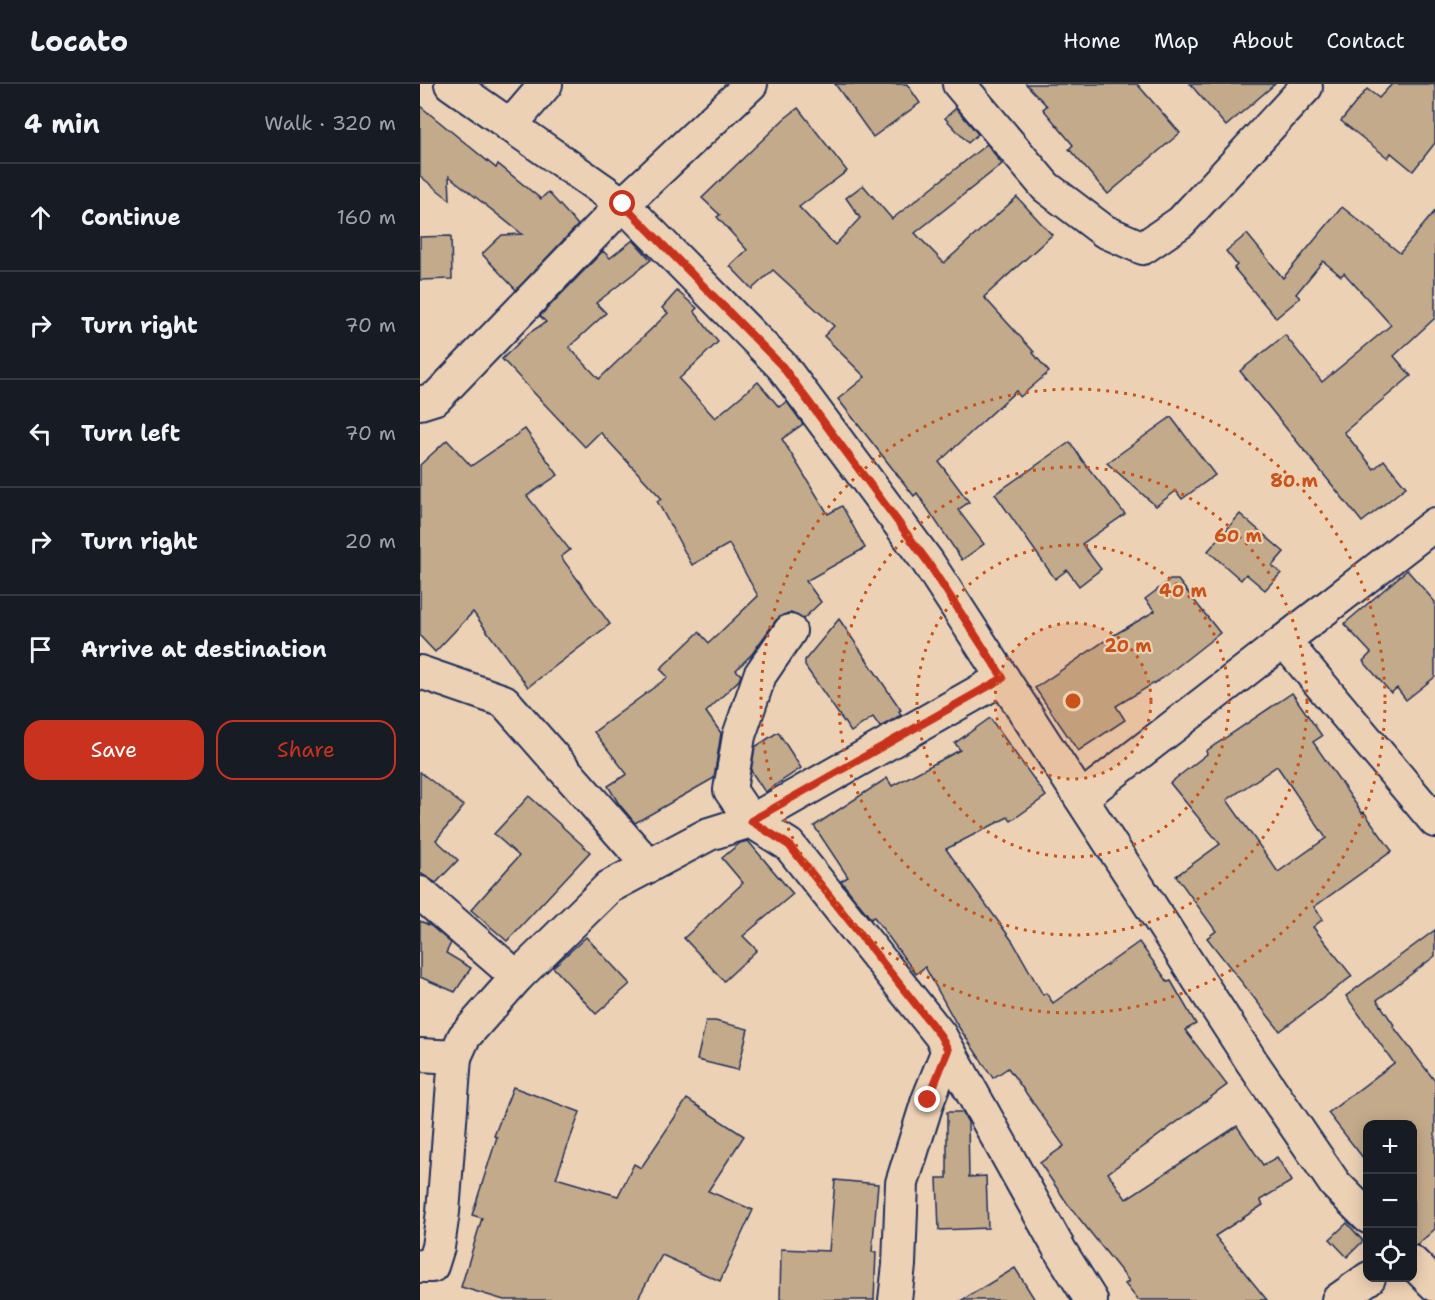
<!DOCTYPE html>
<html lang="en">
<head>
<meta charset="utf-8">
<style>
	:root { --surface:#171b24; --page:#242831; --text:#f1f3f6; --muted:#9ea1a6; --line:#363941; --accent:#c8321e }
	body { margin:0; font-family:"Shantell Sans",sans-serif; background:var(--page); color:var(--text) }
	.controls { position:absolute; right:18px; bottom:18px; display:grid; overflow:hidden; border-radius:12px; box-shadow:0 3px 15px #0003 }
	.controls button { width:54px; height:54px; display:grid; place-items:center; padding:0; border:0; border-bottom:2px solid var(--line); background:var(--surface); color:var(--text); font:30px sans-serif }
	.stop { position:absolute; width:18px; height:18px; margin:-14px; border:4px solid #c8321e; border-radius:50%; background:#fff }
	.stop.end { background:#c8321e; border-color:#fff; box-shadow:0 2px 6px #0008 }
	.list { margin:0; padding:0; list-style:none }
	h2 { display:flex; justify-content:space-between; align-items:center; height:78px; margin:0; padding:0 24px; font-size:26px }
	h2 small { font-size:20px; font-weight:400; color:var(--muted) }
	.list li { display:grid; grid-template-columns:39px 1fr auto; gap:18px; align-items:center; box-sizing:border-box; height:108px; padding:0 24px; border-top:2px solid var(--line) }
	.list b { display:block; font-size:22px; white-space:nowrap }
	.list em { font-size:20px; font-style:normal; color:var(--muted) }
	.actions { display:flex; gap:12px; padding:18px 24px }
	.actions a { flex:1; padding:14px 0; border:2px solid var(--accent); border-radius:18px; text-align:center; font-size:21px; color:var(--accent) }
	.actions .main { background:var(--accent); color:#fff }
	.icon { flex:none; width:33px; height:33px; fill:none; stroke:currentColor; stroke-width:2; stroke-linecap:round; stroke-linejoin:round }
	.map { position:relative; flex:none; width:1015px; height:1216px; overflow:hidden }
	header { display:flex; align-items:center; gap:36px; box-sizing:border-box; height:84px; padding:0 30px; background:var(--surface); border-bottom:2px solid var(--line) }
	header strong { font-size:28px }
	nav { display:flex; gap:33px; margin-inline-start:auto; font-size:21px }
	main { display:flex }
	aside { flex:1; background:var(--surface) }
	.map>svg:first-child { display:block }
	.building { fill:#c3aa8a; stroke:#1b2f5e; stroke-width:1.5; fill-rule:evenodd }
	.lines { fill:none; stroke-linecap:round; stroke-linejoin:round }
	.minor-casing { stroke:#1b2f5e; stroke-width:36 }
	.minor { stroke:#edd1b4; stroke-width:32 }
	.route { stroke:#c8321e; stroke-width:8 }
	.ring { fill:none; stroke:#c95318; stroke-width:3; stroke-dasharray:3 6 }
	.centre { fill:#c95318; stroke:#edd1b4; stroke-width:3 }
	.ring-label { font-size:18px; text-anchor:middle; font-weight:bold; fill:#c95318; stroke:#edd1b4; stroke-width:4.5; stroke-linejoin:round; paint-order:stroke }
</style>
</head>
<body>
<header>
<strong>Locato</strong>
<nav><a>Home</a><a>Map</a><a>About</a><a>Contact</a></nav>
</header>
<main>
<aside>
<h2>4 min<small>Walk · 320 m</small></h2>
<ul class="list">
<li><svg class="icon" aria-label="ahead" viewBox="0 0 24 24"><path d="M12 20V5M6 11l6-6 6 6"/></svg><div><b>Continue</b></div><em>160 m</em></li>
<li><svg class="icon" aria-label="right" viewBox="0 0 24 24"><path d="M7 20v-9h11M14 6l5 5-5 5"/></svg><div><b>Turn right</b></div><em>70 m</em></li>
<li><svg class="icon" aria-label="left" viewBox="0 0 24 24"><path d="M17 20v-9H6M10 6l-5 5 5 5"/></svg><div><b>Turn left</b></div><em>70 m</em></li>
<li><svg class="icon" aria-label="right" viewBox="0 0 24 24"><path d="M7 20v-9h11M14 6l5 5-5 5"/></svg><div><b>Turn right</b></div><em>20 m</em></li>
<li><svg class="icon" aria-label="arrive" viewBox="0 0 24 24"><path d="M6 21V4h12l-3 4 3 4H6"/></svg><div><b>Arrive at destination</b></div></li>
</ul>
<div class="actions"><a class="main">Save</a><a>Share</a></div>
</aside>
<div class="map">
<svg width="1015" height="1216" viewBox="0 0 1015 1216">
	<rect width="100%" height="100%" fill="#edd1b4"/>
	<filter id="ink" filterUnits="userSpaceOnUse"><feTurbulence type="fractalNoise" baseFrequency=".0167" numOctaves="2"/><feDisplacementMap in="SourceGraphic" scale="12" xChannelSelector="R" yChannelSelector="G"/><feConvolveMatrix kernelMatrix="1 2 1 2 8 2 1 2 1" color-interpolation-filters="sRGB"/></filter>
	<g filter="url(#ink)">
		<g class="building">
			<polygon points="415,0 487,0 500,19 453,53"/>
			<polygon points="606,0 717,0 760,49 688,110 649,65 653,61 623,25 627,22"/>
			<polygon points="770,0 855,0 806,42"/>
			<polygon points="972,0 1015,0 1015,59 993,87 971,69 968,74 921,37 947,5 959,14"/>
			<polygon points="0,22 76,84 78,80 121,115 128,108 158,141 96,206 62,170 82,151 102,150 29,92 30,116 0,92"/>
			<polygon points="378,24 427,87 379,123 415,161 440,134 426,114 443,101 472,135 567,60 582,80 495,149 524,179 597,113 632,151 564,213 614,268 613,269 629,288 600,313 596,307 519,378 549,418 538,426 564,460 542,476 497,409 494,412 418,315 445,293 404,252 414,242 353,186 332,205 310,182 327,166 297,133 300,131 282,114 364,35"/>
			<polygon points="536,24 558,50 548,59 525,34"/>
			<polygon points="922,123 980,169 1015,127 1015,234 974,272 991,292 924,348 954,385 964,376 986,403 942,438 820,287 865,251 902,298 971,241 924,189 921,192 903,177 876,210 880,214 856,234 814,184 817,181 806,167 827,150 863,194"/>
			<polygon points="31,152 32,195 0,196 0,153"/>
			<polygon points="213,156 231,176 176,219 186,229 149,263 179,295 248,229 242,224 257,207 277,224 274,227 298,258 259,295 295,334 338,298 359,323 367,318 383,340 362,355 408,430 422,422 445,464 386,497 401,518 383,535 371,529 363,531 356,536 332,570 316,586 321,591 319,596 286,628 301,649 294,694 215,739 199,720 188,702 207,690 174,648 248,593 240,585 279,548 289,559 338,512 309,460 272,481 237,417 242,415 180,348 165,363 82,275 109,249 126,238 120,232 183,167 190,174"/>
			<polygon points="751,333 795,391 762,415 756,407 736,422 687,379"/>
			<polygon points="105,345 138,391 107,412 150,466 141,473 190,540 108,603 53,528 15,568 0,552 0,381 27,356 51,382"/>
			<polygon points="650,358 662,376 705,430 662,460 681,485 659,502 647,486 635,495 575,410"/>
			<polygon points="820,430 864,468 852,482 861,489 845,506 826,490 821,496 788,467"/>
			<polygon points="987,486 1015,518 1015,593 986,616 977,604 971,609 943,577 951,569 924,540"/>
			<polygon points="750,496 758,496 800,549 743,594 696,622 705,636 658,667 615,604 689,554 735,527 725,515"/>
			<polygon points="419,535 481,626 479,627 481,631 460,643 453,633 431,648 385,582 385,576"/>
			<path d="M872 609 902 652 893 658 942 729 944 728 972 767 894 823 903 835 893 843 932 892 860 947 787 854 796 847 756 792 800 760 750 699 787 670 786 667ZM857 682 906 754 858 788 807 716Z"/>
			<polygon points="570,634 626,712 591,737 588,733 526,765 593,858 623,911 626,909 633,919 719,858 748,898 751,897 776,940 765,946 807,1001 688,1089 706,1115 817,1042 843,1081 857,1073 872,1097 840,1116 843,1121 795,1152 847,1216 718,1216 705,1200 709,1197 647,1119 620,1079 644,1062 588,984 573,994 536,939 505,883 496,890 454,833 451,835 421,797 428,793 394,742 467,694 472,702 540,666 535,659"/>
			<polygon points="358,648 381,684 345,708 331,687 335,663"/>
			<polygon points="0,688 44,722 16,756 38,776 16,799 0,789"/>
			<polygon points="109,712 170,768 87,857 51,826 99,772 74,750"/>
			<polygon points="328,757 373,810 323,852 337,866 304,897 264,854 323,799 302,774 320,759"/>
			<polygon points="0,837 11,842 31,859 26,869 51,884 35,908 0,893"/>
			<polygon points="1015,846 1015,872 957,916 974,941 973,942 1015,997 1015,1145 997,1161 993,1161 993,1041 948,1041 948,1080 908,1029 974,979 926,912"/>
			<polygon points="166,853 210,900 176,930 133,883"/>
			<polygon points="286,937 295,937 328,945 318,986 277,976"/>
			<polygon points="93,1003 160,1028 136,1094 198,1112 214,1080 221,1084 267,1015 324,1052 288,1107 333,1126 300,1197 242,1171 217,1216 84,1216 41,1203 62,1134 52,1131 77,1053 74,1052"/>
			<polygon points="527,1028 542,1028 548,1038 549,1093 566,1092 568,1144 519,1146 517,1094 527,1094"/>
			<polygon points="415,1096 458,1100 452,1168 456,1168 454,1216 360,1216 361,1165 409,1167"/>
			<polygon points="927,1139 943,1157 927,1173 910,1155"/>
			<polygon points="595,1184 615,1216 542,1216"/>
		</g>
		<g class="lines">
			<defs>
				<g id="minor">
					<polyline points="31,0 203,120 362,282 507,477 832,978 915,1100 948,1133"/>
					<polyline points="539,0 626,103 684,147 723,164 761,138 886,3 884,0"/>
					<polyline points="90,42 126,0"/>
					<polyline points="0,319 16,314 203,120 331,0"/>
					<polyline points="864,557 1015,737"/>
					<polyline points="0,588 84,617 229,782"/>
					<polyline points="583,594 331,737 369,761 520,951 641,1168 671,1216"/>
					<polyline points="661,714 1015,440"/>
					<polyline points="0,809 97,893"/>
					<polyline points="0,971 35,973 44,953 97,893 189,803 289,750 331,737 310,706 319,652 340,591 370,547"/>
					<polyline points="992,1178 1015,1201"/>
					<polyline points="0,1182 12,1182 18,1163 23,1128 35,973"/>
					<polyline points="475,1216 479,1181 482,1099 508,1016 528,966"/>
					<polyline points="918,1216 949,1194"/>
				</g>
			</defs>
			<use href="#minor" class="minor-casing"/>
			<use href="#minor" class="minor"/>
		</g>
	</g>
	<g class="lines" filter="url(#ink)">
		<polyline class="route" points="203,120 362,282 507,477 583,594 331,737 369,761 520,951 528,966 508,1016"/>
	</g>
	<circle cx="653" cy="617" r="78" fill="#c95318" fill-opacity=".12"/>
	<g class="ring">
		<circle cx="653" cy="617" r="78"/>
		<circle cx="653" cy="617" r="156"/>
		<circle cx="653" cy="617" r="234"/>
		<circle cx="653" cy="617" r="312"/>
	</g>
	<circle cx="653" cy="617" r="9" class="centre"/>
	<g class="ring-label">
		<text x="874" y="403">80 m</text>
		<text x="818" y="458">60 m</text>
		<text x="763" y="513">40 m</text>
		<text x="708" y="568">20 m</text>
	</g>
</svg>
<div class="controls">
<button>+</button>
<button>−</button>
<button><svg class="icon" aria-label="locate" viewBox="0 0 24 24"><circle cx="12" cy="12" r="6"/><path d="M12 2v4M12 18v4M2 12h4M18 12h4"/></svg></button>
</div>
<div class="stop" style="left:203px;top:120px"></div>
<div class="stop end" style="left:508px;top:1016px"></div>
</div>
</main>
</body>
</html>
